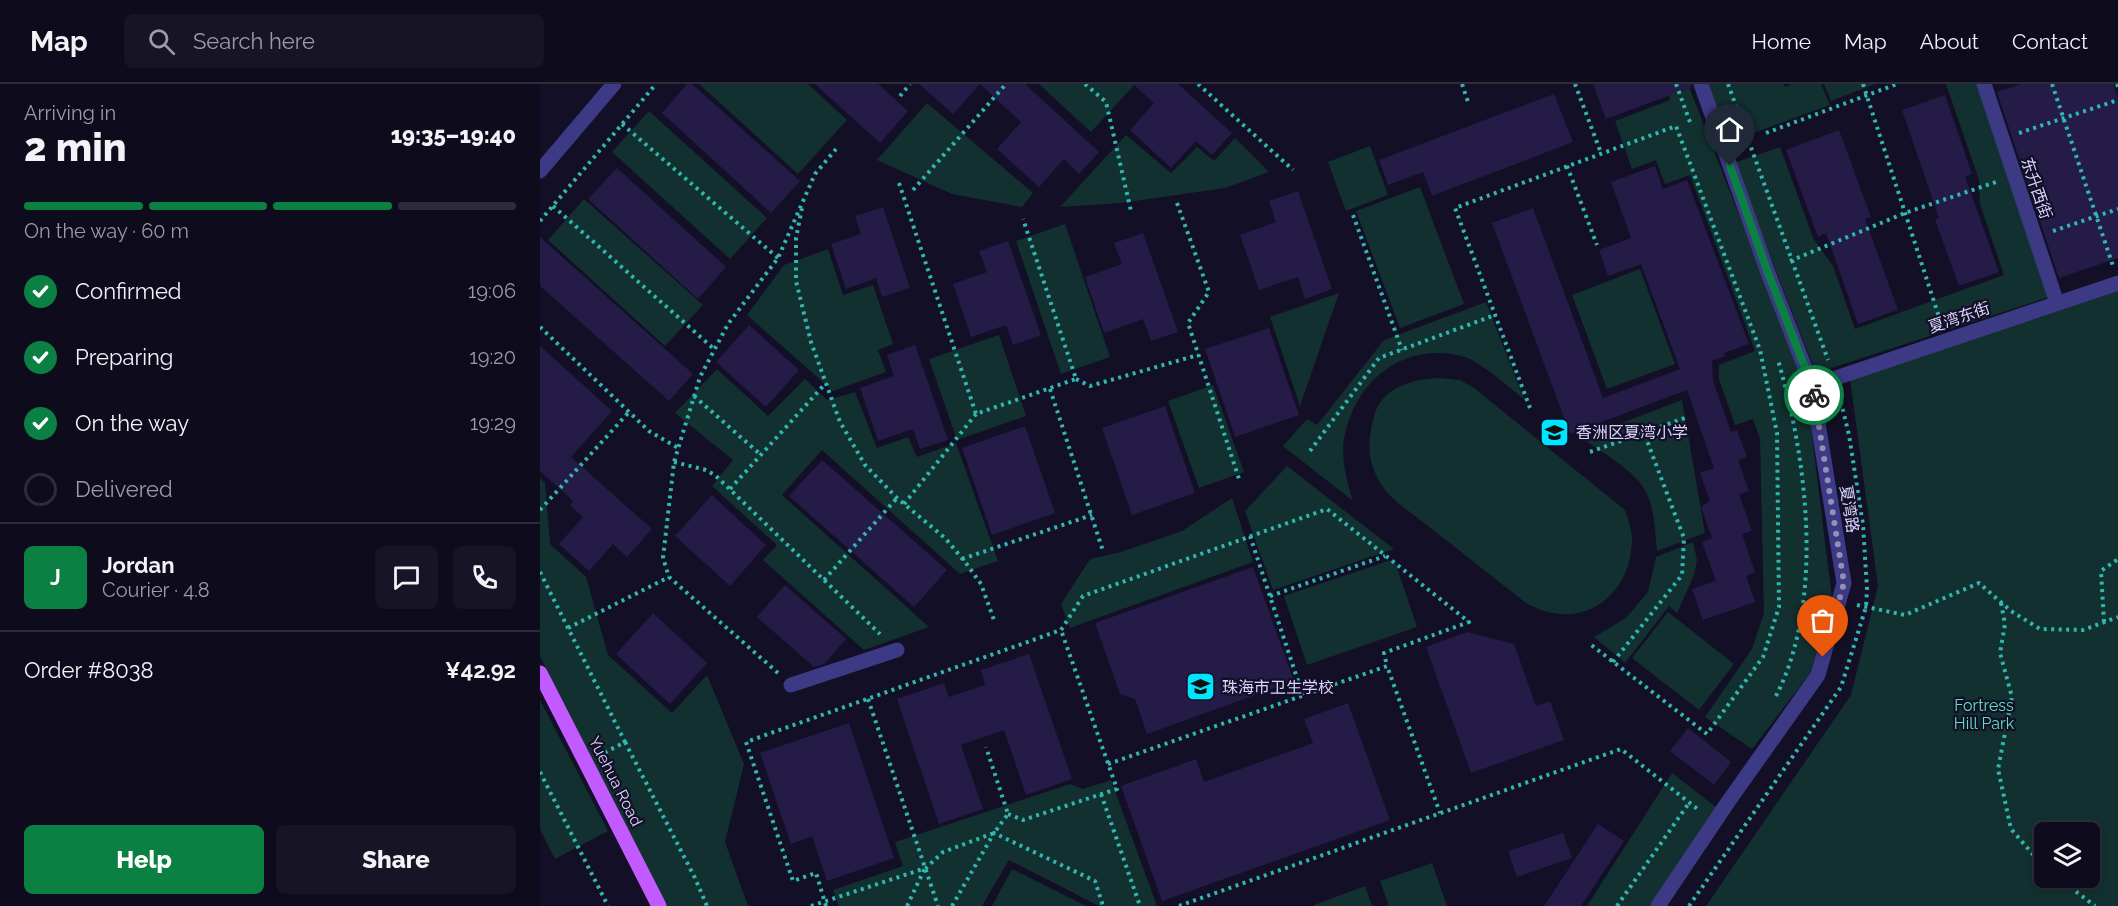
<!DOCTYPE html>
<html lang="en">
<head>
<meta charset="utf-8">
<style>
  :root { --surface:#0e0b1c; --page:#171425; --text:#f1f3f6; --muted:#9b9ba3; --line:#2e2b3b; --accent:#0b8043 }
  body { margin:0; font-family:Raleway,"Noto Sans SC",sans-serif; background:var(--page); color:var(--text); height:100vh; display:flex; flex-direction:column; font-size:22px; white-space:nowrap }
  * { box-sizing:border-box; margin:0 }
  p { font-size:20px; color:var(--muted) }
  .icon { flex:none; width:33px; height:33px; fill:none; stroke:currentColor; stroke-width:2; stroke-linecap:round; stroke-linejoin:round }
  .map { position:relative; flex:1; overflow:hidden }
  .sheet { display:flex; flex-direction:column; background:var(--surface); width:540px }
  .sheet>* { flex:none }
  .tools { position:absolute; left:1494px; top:738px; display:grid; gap:12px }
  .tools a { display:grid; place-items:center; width:66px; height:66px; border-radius:9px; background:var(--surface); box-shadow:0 3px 9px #0003,0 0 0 2px var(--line); font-size:30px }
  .pin { position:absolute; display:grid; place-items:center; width:51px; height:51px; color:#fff; margin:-62px -26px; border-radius:50% 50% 50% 0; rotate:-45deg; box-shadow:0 0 6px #0007 }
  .pin .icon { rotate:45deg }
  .courier { position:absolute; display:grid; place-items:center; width:60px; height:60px; margin:-30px; border:4px solid #0b8043; border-radius:50%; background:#fff; color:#222; box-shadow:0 2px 8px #0007 }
  .overview em { font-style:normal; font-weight:800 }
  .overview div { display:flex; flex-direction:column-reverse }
  .overview { display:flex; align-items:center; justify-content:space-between; height:102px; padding:0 24px }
  h1 { font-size:39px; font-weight:800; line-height:45px }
  .bar { display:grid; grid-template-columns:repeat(4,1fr); gap:9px 6px; align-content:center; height:72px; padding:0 24px }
  .bar i { height:8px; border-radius:4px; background:var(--line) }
  .bar .on { background:var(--accent) }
  .bar p { grid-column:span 4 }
  .line { display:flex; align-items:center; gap:15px; padding:0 24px; border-top:2px solid var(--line) }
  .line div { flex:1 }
  .round { display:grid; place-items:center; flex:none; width:63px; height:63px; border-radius:9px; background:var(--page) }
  ol { padding:0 24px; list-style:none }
  li { display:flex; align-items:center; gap:18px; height:66px }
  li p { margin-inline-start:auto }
  li .icon { padding:6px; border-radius:50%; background:var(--accent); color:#fff; stroke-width:4 }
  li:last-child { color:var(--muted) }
  li i { width:33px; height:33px; border:3px solid var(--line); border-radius:50% }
  .cta { display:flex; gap:12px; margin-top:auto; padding:12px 24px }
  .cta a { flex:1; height:69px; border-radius:9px; background:var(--accent); color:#fff; font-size:24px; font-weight:800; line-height:69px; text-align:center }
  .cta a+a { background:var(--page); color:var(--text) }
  header { display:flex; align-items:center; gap:36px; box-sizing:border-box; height:84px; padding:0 30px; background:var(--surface); border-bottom:2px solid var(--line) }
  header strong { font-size:28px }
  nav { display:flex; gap:33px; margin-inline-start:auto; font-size:21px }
  .search { width:420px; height:54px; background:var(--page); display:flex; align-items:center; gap:15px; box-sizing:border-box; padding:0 21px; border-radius:9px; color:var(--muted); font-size:22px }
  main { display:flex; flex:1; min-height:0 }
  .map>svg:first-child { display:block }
  .green { fill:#12302f; fill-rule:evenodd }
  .building { fill:#241b47 }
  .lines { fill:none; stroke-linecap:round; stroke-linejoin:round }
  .path { stroke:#2fb8b0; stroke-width:4; stroke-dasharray:3 4.5; stroke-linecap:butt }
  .minor { stroke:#3d3a85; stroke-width:15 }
  .major { stroke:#c25bff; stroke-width:15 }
  .done { stroke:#948fb3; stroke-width:6; stroke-dasharray:0 10.8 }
  .route { stroke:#0b8043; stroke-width:8 }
  .labels { text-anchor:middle; stroke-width:4.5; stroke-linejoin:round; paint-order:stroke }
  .street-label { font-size:16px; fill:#d9d4ff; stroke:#130f26 }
  .poi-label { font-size:16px; fill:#d9d4ff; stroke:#130f26; text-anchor:start }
  .park-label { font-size:16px; fill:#5fe0c0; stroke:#130f26 }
</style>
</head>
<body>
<header>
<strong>Map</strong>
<div class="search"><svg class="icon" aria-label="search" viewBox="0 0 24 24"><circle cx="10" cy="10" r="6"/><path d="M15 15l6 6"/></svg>Search here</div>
<nav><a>Home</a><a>Map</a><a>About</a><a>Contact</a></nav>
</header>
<main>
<section class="sheet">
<div class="overview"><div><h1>2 min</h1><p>Arriving in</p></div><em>19:35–19:40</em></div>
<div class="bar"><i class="on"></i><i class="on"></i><i class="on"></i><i></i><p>On the way · 60 m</p></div>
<ol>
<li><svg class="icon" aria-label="check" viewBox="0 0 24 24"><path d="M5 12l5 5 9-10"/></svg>Confirmed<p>19:06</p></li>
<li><svg class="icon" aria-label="check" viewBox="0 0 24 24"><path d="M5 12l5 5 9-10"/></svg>Preparing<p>19:20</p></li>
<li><svg class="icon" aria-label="check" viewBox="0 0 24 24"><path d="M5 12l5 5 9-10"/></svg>On the way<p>19:29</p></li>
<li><i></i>Delivered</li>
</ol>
<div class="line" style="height:108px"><b class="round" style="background:var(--accent);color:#fff">J</b><div><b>Jordan</b><p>Courier · 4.8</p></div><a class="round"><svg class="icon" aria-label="chat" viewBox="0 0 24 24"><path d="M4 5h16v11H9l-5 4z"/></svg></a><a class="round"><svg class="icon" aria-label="phone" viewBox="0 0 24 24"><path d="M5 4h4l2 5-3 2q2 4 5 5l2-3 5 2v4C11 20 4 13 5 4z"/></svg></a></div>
<div class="line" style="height:78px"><div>Order #8038</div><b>¥42.92</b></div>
<div class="cta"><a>Help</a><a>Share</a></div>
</section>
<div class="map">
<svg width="1578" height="822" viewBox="0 0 1578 822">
  <rect width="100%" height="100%" fill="#130f26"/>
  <path class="green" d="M159,0H268L307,36L258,90Z
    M499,0H595L551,48Z
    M1125,0H1148L1266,303L1292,515L1271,588L1212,665L1165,633L1212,565L1224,529L1220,355L1213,335L1195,341L1179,295V281L1215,267L1150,91L1125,100L1116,76L1092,85L1075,37L1130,16Z
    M1169,0H1244L1245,3L1252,0H1281L1290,21L1189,58Z
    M1284,0H1335L1291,17Z
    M1406,0H1438L1509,213L1276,289L1194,79L1240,63L1273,154L1293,182L1315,245L1464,191L1440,120L1439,96Z
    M387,19L493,109L482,123L412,110L337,76Z
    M109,27L227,134L190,175L72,68Z
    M586,51L631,89L657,63L674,77L695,54L729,88L685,104L581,119L520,123Z
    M830,62L848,111L806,127L788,78Z
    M880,103L924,220L860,244L816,127Z
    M44,115L163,221L125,262L8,156Z
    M525,140L570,273L521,290L476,157Z
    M288,165L303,211L333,201L353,260L338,266L346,288L293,307L207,231L244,181Z
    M1100,185L1135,280L1067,305L1032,211Z
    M1578,202V822H1166L1311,611L1338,502L1310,295ZM1504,748H1550V794H1504Z
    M799,209L760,322L730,233Z
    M946,218L984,315C968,303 944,280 925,273C867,256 817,294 805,350C800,372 806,395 813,417L743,362L767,335L777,341L844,256Z
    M459,251L486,332L417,356L389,275Z
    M177,285L228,332L265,295L287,316L315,308L337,364L368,353L377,373L416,359L458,477L420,490L282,366L242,411L389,543L324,566L223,476L237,461L172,402L193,376L135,329Z
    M900,294L920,296L934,304L1085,426C1088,434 1091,444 1092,453C1093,513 1040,550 986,519C953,493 921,468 888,442C871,428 848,415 838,395C826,372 828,353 835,329C844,302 875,295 900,294Z
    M673,301L704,388L659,404L628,317Z
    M1142,316L1165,449L1117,467C1115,448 1115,426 1106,408C1096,387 1061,368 1042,354Z
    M747,382L854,465L733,506L705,427Z
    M0,394L5,399L10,460L46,493L68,571L132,629L167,591L204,680L185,758L208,822H126L0,572Z
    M692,414L713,478L530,544L521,520L550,475L581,468L642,447Z
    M1153,458L1157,476L1154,491L1137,529L1129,522L1085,579L1054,553L1086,534L1108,508L1116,473Z
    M854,475L877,543L767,581L744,512Z
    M1128,528L1194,580L1159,626L1092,574Z
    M0,616L68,747L15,775L0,745Z
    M1132,689L1176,723L1117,822H1047Z
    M571,696L617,822H559L469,776L442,822H299L293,806L363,782L355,758L530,700L543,705Z
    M892,779L907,822H849L840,797Z
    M472,785L546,822H452Z
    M825,802L832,822H774V821Z"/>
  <path class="building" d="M147,0H152L260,97L231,129L122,29Z
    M275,0H338L368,27L340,59Z
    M379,0H440L413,30Z
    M440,0H485L559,68L539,90L524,75L499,103L457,65L481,38Z
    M593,0H638L692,49L672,71L656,57L631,84L590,46L614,19Z
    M1053,0H1151L1152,3L1066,35Z
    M1481,0H1573L1578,15V174L1519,194L1457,8Z
    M1014,10L1033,58L892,112L883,88L848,101L839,76Z
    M1405,11L1432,90L1425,93L1459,188L1419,202L1395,136L1399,134L1362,26Z
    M1299,46L1331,133L1325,135L1358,226L1318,240L1286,149L1278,153L1246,66Z
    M1115,82L1123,105L1147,96L1209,260L1184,269L1185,272L1172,277L1173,297L1191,348L1197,346L1207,373L1198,376L1209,407L1199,410L1212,447L1202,450L1215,488L1206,492L1215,518L1163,536L1152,505L1176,497L1162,458L1172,454L1161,423L1170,417L1160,389L1174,384L1147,306L1030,350L952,139L993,124L1063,314L1140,285L1101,180L1068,192L1059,166L1091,154L1071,98Z
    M77,84L186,183L158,215L48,115Z
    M758,107L792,205L765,215L758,193L719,206L700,151L736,138L729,117Z
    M343,123L370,204L342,213L336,194L306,205L291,160L321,150L315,132Z
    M603,149L638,248L611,257L603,235L564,249L545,193L582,180L574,159Z
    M0,153L153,290L129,317L0,202Z
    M468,157L501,251L473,261L466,241L431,253L413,200L447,188L439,167Z
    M209,241L259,286L226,323L176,278Z
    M729,244L759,331L695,353L665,265Z
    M375,261L408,356L380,365L373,345L338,357L320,304L354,292L347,271Z
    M0,262L72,327L31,373L112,445L87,473L73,460L49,487L19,460L43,433L30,421L33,417L0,387Z
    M625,322L655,409L592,431L562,344Z
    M485,342L515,429L452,451L422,364Z
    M282,376L407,486L374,523L249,412Z
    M172,411L226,461L190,502L135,452Z
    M713,483L754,597L607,650L595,615L580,610L555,539Z
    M245,501L306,555L284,580L274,583L217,533Z
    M113,529L167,579L130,620L76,570Z
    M927,548L974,560L996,622L1010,617L1024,656L931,689L886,563Z
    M489,570L532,695L486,711L464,646L421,661L443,725L399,740L357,615L404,599L409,613L445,601L441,586Z
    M808,619L850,736L622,817L581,702L656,675L664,698L773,659L764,635Z
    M309,639L354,774L287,797L272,752L251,760L220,669Z
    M1148,644L1191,678L1174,701L1130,667Z
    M1058,740L1084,757L1041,822H1004Z
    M1023,749L1032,774L977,793L968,767Z"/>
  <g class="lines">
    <path class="path" d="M545,0L566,18L591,127
      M658,0L753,86
      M922,0L929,21
      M1035,0L1061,69
      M1136,0L1150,38
      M1188,0L1288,276
      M1323,0L1401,239
      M1512,0L1573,182
      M1577,0L1578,3
      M360,12L370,0
      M82,40L238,174
      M1226,49L1357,0
      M1479,49L1578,16
      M1027,82L1057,161
      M359,99L436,330L536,295L483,135
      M373,106L466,0
      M637,119L669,208L648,239L700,398
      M13,122L174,265
      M262,124L256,154V197L271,258L300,338L325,381L357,414L405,454L426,479L441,500L454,536
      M813,131L862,266
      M0,137L116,0
      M1513,147L1578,125
      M1250,177L1365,129L1456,98
      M0,243L109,347L138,364
      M536,295L550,302L658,271
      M510,305L563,467
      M154,312L221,371
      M990,324L915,124L1136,42L1220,266L1237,349L1239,523L1223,573L1167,650L1050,560
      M770,367L839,274L955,231
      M1050,368L1145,334
      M134,378L166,386L175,391L340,550
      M190,405L285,300
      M364,420L436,330
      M0,426L89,328
      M710,452L763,612
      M422,475L552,431
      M0,488L85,658L62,670
      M284,496L357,414
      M730,512L845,472
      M1461,519L1465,540L1460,569L1472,613L1458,685L1471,745L1504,783
      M1317,521L1365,531L1439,499L1471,527L1500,545L1543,546L1578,533
      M1564,538L1561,487L1578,475
      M28,544L129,493
      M1073,578L1142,491L1144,454L1104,349
      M238,589L129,493L123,474L134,378L160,293L188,240L238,174L275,90L296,65
      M1236,612C1285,517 1267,375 1238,276
      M328,615L398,822
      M85,658L155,794L167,822
      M568,680L847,582L900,729
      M0,688L68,822
      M561,710L600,822
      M468,730L483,736L577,705L521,546
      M1518,794L1555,822
      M271,822L386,784L403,768L454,749L468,730L446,663
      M286,822L276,789L253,797L206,658L521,546L543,512L787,425L929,538L844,569L847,582
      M367,822L385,784
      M412,822L454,749L555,797L563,822
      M639,822L1081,665L1160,727
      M1077,822L1149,719
      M1149,822L1301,603L1326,523L1327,505L1323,441L1309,351L1300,314"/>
    <path class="minor" d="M1444,0L1517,219
      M0,87L74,0
      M1272,302L1578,199
      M251,601L357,566
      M1118,822L1188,718L1278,591L1304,499L1272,302L1227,186L1161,0"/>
    <path class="major" d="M0,589L119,822"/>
  </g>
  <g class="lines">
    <path class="done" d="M1274,311L1304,499L1283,573"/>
    <path class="route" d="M1190,82L1227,186L1272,302L1274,311"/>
  </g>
  <defs>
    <symbol id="school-square" viewBox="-11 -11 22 22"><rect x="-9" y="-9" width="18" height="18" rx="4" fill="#00e5ff" stroke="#130f26"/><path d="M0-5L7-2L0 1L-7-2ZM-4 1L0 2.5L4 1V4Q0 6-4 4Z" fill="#111"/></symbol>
  </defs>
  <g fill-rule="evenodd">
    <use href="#school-square" x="998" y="332" width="33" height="33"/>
    <use href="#school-square" x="644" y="586" width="33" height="33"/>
  </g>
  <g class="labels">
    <g class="street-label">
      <text transform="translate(1497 104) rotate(71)" y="6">东升西街</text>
      <text transform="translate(1419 233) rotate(-19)" y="6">夏湾东街</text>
      <text transform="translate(1310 425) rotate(81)" y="6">夏湾路</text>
      <text transform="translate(76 697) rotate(63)" y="6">Yuehua Road</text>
    </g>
    <g class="poi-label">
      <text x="1036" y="354">香洲区夏湾小学</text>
      <text x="682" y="609">珠海市卫生学校</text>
    </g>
    <g class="park-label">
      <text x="1444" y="627">Fortress<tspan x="1444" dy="18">Hill Park</tspan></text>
    </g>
  </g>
</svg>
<div class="tools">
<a><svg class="icon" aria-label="layers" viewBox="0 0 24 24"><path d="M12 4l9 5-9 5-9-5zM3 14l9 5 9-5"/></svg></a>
</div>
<div class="pin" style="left:1283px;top:573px;background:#ea580c"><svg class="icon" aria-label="bag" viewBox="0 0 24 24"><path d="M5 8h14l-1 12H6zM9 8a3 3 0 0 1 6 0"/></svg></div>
<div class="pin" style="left:1190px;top:82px;background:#1f2937"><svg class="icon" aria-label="home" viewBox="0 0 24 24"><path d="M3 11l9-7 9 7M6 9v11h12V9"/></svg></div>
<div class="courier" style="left:1274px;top:311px"><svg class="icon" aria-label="bike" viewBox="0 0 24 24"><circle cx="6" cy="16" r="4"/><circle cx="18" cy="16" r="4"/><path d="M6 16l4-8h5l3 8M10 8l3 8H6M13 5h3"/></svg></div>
</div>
</main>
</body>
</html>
